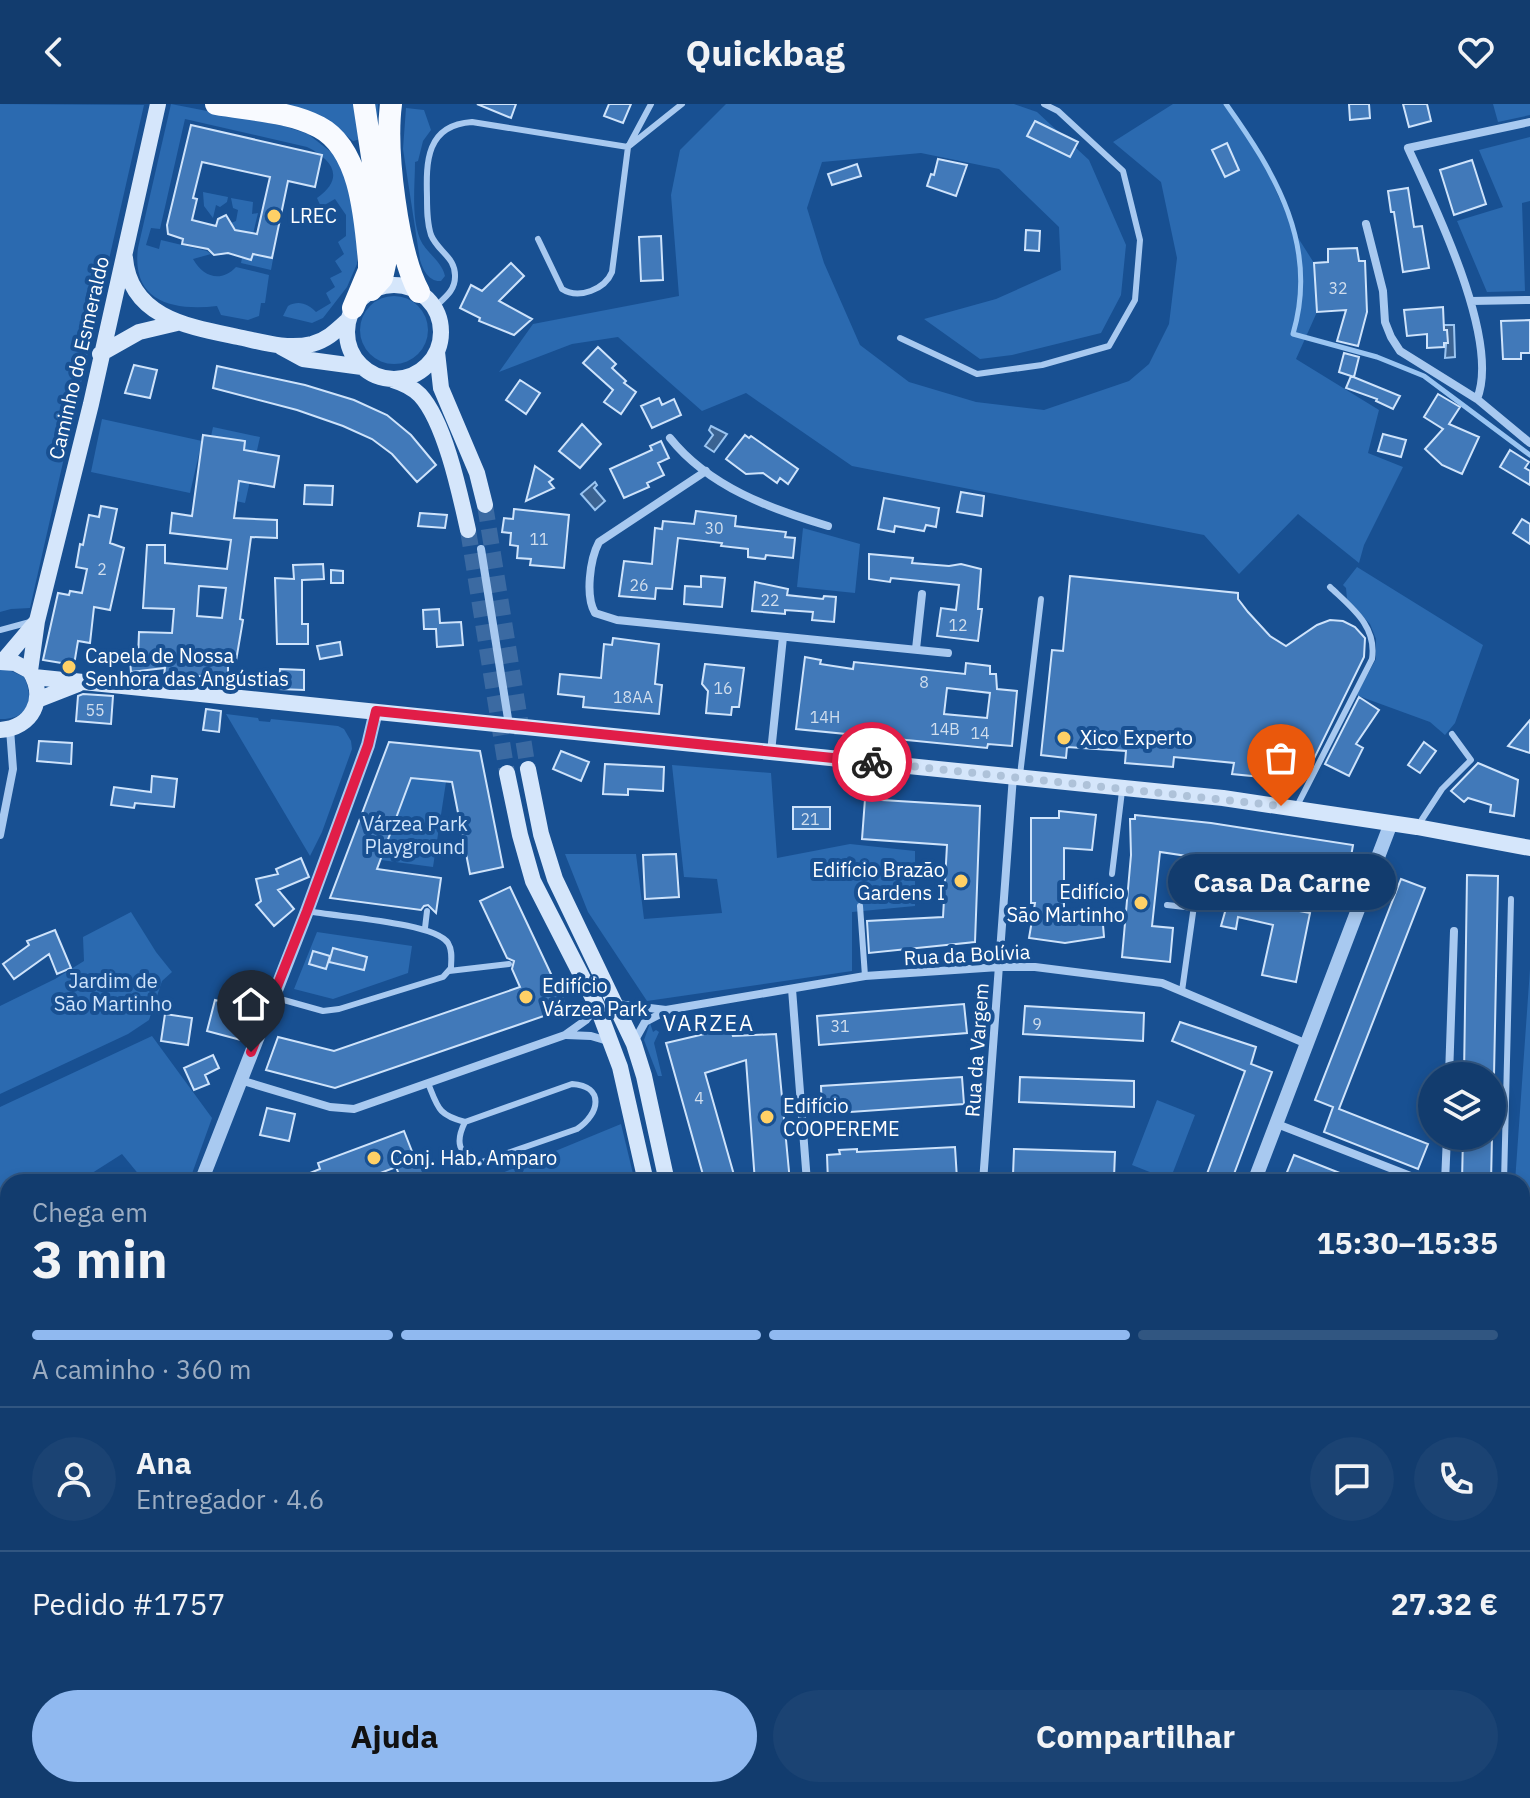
<!DOCTYPE html>
<html lang="pt">
<head>
<meta charset="utf-8">
<style>
  :root { --surface:#123c6e; --page:#1b4373; --text:#f1f3f6; --muted:#9cadc2; --line:#315681; --accent:#90b9f0 }
  body { margin:0; font-family:"IBM Plex Sans",sans-serif; background:var(--page); color:var(--text); height:100vh; display:flex; flex-direction:column; font-size:30px; white-space:nowrap }
  * { box-sizing:border-box; margin:0 }
  p { font-size:26px; color:var(--muted) }
  .icon { flex:none; width:44px; height:44px; fill:none; stroke:currentColor; stroke-width:2; stroke-linecap:round; stroke-linejoin:round }
  .map { position:relative; flex:1; overflow:hidden }
  .side { position:absolute; left:0px; top:1070px; width:1530px; height:624px; display:flex; flex-direction:column; background:var(--surface); border-radius:24px 24px 0 0; box-shadow:0 4px 12px #0003,0 0 0 2px var(--line) }
  .side>* { flex:none }
  .fabs { position:absolute; left:1418px; top:958px; display:grid; gap:16px }
  .fabs a { display:grid; place-items:center; width:88px; height:88px; border-radius:50%; background:var(--surface); box-shadow:0 4px 12px #0003,0 0 0 2px var(--line); font-size:40px }
  .pin { position:absolute; display:grid; place-items:center; width:68px; height:68px; color:#fff; margin:-82px -34px; border-radius:50% 50% 50% 0; rotate:-45deg; box-shadow:0 0 8px #0007 }
  .pin .icon { rotate:45deg }
  .courier { position:absolute; display:grid; place-items:center; width:80px; height:80px; margin:-40px; border:6px solid #e11d48; border-radius:50%; background:#fff; color:#222; box-shadow:0 2px 10px #0007 }
  .bubble { position:absolute; height:56px; border-radius:28px; background:var(--surface); box-shadow:0 4px 12px #0003,0 0 0 2px var(--line); font-size:26px; font-weight:700; line-height:56px; text-align:center }
  .head em { font-style:normal; font-weight:700 }
  .head div { display:flex; flex-direction:column-reverse }
  .head { display:flex; align-items:center; justify-content:space-between; height:136px; padding:0 32px }
  h1 { font-size:52px; font-weight:700; line-height:60px }
  .bar { display:grid; grid-template-columns:repeat(4,1fr); gap:12px 8px; align-content:center; height:96px; padding:0 32px }
  .bar i { height:10px; border-radius:6px; background:var(--line) }
  .bar .active { background:var(--accent) }
  .bar p { grid-column:span 4 }
  .line { display:flex; align-items:center; gap:20px; padding:0 32px; border-top:2px solid var(--line) }
  .line div { flex:1 }
  .round { display:grid; place-items:center; flex:none; width:84px; height:84px; border-radius:42px; background:var(--page) }
  .cta { display:flex; gap:16px; margin-top:auto; padding:16px 32px }
  .cta a { flex:1; height:92px; border-radius:48px; background:var(--accent); color:#111; font-size:32px; font-weight:700; line-height:92px; text-align:center }
  .cta a+a { background:var(--page); color:var(--text) }
  header { display:flex; justify-content:space-between; align-items:center; height:104px; padding:0 32px; background:var(--surface); font-size:36px; font-weight:700 }
  .map>svg:first-child { display:block }
  .green { fill:#2b6ab0 }
  .water { fill:#3b6392; stroke:#9ac5f2; stroke-width:2 }
  .lines { fill:none; stroke-linecap:round; stroke-linejoin:round }
  .stream { stroke:#9ac5f2; stroke-width:5 }
  .building { fill:#4179b9; stroke:#cee3fb; stroke-width:2; fill-rule:evenodd }
  .secondary-tunnel { stroke:#3b6aa2; stroke-width:16; stroke-dasharray:16 8; stroke-linecap:butt }
  .service { stroke:#a8c9f0; stroke-width:6 }
  .minor { stroke:#a8c9f0; stroke-width:8 }
  .tertiary { stroke:#a8c9f0; stroke-width:14 }
  .secondary { stroke:#d5e6fb; stroke-width:16 }
  .trunk { stroke:#f8faff; stroke-width:22 }
  .done { stroke:#aec2d9; stroke-width:8; stroke-dasharray:0 14.4 }
  .route { stroke:#e11d48; stroke-width:10 }
  .poi-dot { fill:#ffd066; stroke:#185092; stroke-width:3 }
  .labels { text-anchor:middle; stroke-width:8; stroke-linejoin:round; paint-order:stroke }
  .number-label { font-size:16px; fill:#d0deee }
  .poi-label { font-size:20px; fill:#fff; stroke:#185092; text-anchor:start }
  .street-label { font-size:20px; fill:#fff; stroke:#185092 }
  .park-label { font-size:20px; fill:#cee3fb; stroke:#185092 }
  .neighbourhood-label { font-size:22px; letter-spacing:2px; fill:#fff; stroke:#185092 }
</style>
</head>
<body>
<header><svg class="icon" aria-label="back" viewBox="0 0 24 24"><path d="M15 5l-7 7 7 7"/></svg>Quickbag<svg class="icon" aria-label="heart" viewBox="0 0 24 24"><path d="M12 20l-8-8c-3-5 5-10 8-4 3-6 11-1 8 4z"/></svg></header>
<div class="map">
<svg width="1530" height="1694" viewBox="0 0 1530 1694">
  <rect width="100%" height="100%" fill="#185092"/>
  <path class="green" d="M0,0L144,1L30,504L11,505L0,508Z
    M171,0L284,22L308,30L336,52L348,75L357,137V160L347,183L323,214L312,219L283,212L288,202C299,196 308,200 316,208L331,199L326,189L335,183L330,174L342,168L335,157L344,150L338,138L346,132V111L335,95L321,103L317,94C346,74 332,55 307,43L185,15L160,125L151,124L146,141L159,145L161,136L207,147L211,150L193,155C203,173 221,179 236,163L269,171L265,199H261L259,212L248,216L221,211L217,202C173,207 131,198 138,144Z
    M265,0H378L377,31L353,37L330,19Z
    M726,0H1014L1037,8L1089,56L1126,141L1121,191L1101,229L1012,251L980,255L924,215L996,195L1061,166L1059,123L999,65L921,49L822,58L807,104L824,159L860,241L909,278L976,298L1044,306L1129,277L1149,260L1169,220L1177,154L1161,78L1113,38L1173,0H1223L1258,47L1295,129L1314,159L1317,208L1296,255L1379,306L1368,349L1403,363L1364,441L1359,459L1298,410L1239,470L1204,431L852,362L746,289L702,307L618,233L572,240L499,268L533,220L679,192L671,91L680,46Z
    M1493,0H1530V11L1498,18Z
    M406,4L424,6L431,26L423,37L418,57L415,58C415,82 411,112 420,135C426,149 442,157 445,172L441,177C429,178 423,166 420,156L403,45Z
    M1530,33V97L1522,99L1525,187L1487,188L1457,117L1503,103L1479,46Z
    M203,88L228,93L227,98L220,103L216,101L213,114L204,102Z
    M231,94L253,98L252,110L258,109L253,130L230,125L231,119L236,117L238,106L233,104Z
    M253,150L273,155L271,166L241,159L242,154L251,156Z
    M360 226a34 34 0 1 1 68 0a34 34 0 1 1-68 0Z
    M102,315L202,337L190,389L91,368Z
    M213,323L260,333L245,399L199,389Z
    M803,424L860,440L855,489L797,483Z
    M1357,463L1483,541L1455,619L1445,631L1430,618L1356,591L1376,555V535L1370,520L1347,495L1346,484L1343,481Z
    M5,564L24,573C35,596 28,616 0,615V565Z
    M226,610L258,614L259,617L270,618L271,615L338,622L344,625L351,637L352,645L322,728L310,752Z
    M672,661L771,669L777,754L850,740L915,747V802L852,808V867L647,897L588,808L565,750H636L644,815L722,809L717,775L684,773Z
    M411,674L446,678L433,763L381,756Z
    M131,808L156,848L172,868L162,877L149,916L128,930L0,990V902L55,875L84,857L83,833Z
    M317,828L412,842L408,869L333,895L294,885Z
    M1530,865V1332L1522,1326V1078H1515Z
    M650,919L653,928L656,926L659,928L654,939L662,972H658L644,936Z
    M152,932L212,1014L189,1078H145L122,1050L78,1078H8V1122L0,1127V1003Z
    M1157,996L1195,1011L1170,1076L1132,1061Z
    M621,1020L635,1078H480Z
    M0,1218L8,1240V1294L0,1296Z
    M1522,1396L1530,1401V1577L1522,1571Z
    M26,1686H104V1694H16Z
    M196,1686H268L248,1694H197Z"/>
  <path class="water" d="M1444,221H1454L1455,253L1445,254L1447,226H1444Z
    M711,322L727,330L714,348L705,342L713,331L709,326Z
    M595,378L597,381L594,384L605,397L595,406L581,390Z
    M977,1686H1050L1049,1694H976Z"/>
  <g class="lines">
    <path class="stream" d="M1226,0C1276,70 1319,142 1293,230L1377,253L1424,272L1530,351"/>
  </g>
  <path class="building" d="M477,0H516L511,14Z
    M609,0H631L623,19L604,12Z
    M1349,0H1369L1370,14L1350,16Z
    M1403,0H1427L1431,17L1409,23Z
    M1035,17L1078,38L1070,53L1027,32Z
    M191,21L322,51L315,83L288,77L272,154L253,150L251,156L228,149L214,151L208,145L182,140L183,135L168,130L167,121ZM202,58L270,73L257,130L235,126L226,111L218,115L216,122L192,116L197,95L193,94Z
    M1227,39L1239,66L1225,73L1212,46Z
    M938,55L967,61L956,92L927,82L931,70L934,71Z
    M1472,56L1486,100L1454,111L1440,66Z
    M857,60L861,72L832,81L828,70Z
    M1408,84L1414,123L1422,122L1429,164L1403,168L1394,108H1391L1388,87Z
    M1026,126L1040,127L1039,147L1025,146Z
    M661,132L663,176L641,177L639,133Z
    M1357,144L1359,157H1365L1367,208L1358,242L1337,237L1346,206L1317,208L1314,159L1328,158V145Z
    M511,159L524,172L499,197L532,215L514,231L479,217L480,214L460,204L471,181L482,187Z
    M1443,203L1444,226H1447L1448,239H1444V243L1427,244V230L1407,232L1404,206Z
    M1530,216V249H1521V255H1503L1501,217Z
    M598,243L616,260L612,264L626,277L624,279L636,288L621,310L604,298L613,286L583,259Z
    M1344,249L1359,253L1354,273L1339,268Z
    M134,261L157,266L150,294L125,289Z
    M217,262L305,281L354,296L387,311L411,331L436,361L417,378L392,350L372,335L343,322L297,306L213,284Z
    M1351,272L1400,292L1393,305L1376,297L1377,295L1346,284Z
    M520,276L540,289L526,310L506,296Z
    M1438,290L1460,303L1449,320L1479,333L1462,370L1442,361L1425,345L1443,325L1424,313Z
    M659,294L662,301L674,295L681,311L652,324L641,302Z
    M582,320L601,340L580,364L559,347Z
    M1383,330L1406,336L1401,353L1378,347Z
    M203,331L245,337L244,346L279,352L274,383L239,377L234,414L277,416V434L251,433L240,515L243,516L236,557L228,556V573L164,571L165,564L131,568L130,556L138,555L139,528L172,529L174,505L143,504L147,441H165V459L227,465L231,436L170,429L172,409L192,412ZM199,482L226,484L222,514L197,512Z
    M745,331L749,334L751,332L798,365L788,380L780,374L777,379L763,369L746,370L726,355Z
    M661,337L669,354L658,359L664,371L647,379L649,383L624,394L610,365L652,346L650,342Z
    M1510,346L1529,358L1525,364L1530,367V381L1500,363Z
    M535,362L553,375L549,378L554,384L526,397Z
    M305,381L333,382L332,401L304,400Z
    M961,388L984,392L982,412L957,408Z
    M884,394L939,404L936,423L926,421L924,427L895,422L894,428L878,425Z
    M101,402L117,405L110,439L124,444L110,506L94,503L90,539L78,537L74,561L43,556L58,489L69,491L70,487L82,489L87,465L76,463L80,440L83,441L89,411L99,413Z
    M514,405L569,411L564,464L530,461L531,455L517,454L518,442L510,441L511,429L502,428L504,414L513,415Z
    M696,407L736,412L735,422L786,428L785,433L795,434L793,454L766,451L765,455L748,453V445L721,442L722,439L678,434L672,485L656,484L655,495L619,492L624,457L652,460L655,424L662,425L663,417L694,420Z
    M420,409L447,411L445,424L418,422Z
    M1522,415L1530,420V440L1513,429Z
    M869,450L913,454L912,459L949,462L961,460L981,465L978,505H982L978,537L937,532L941,504L956,506L959,481L891,474L890,478L869,475Z
    M323,460L324,475L302,476V520H308V540H277L275,474L294,475L293,461Z
    M331,466L343,467V479H331Z
    M701,472L725,474L722,503L684,500L685,482L701,483Z
    M1070,472L1238,489V495L1248,508L1270,532L1286,542L1317,521L1330,516L1343,517L1355,523L1365,534L1364,553L1303,677L1232,670L1234,659L1174,653L1173,663L1125,659L1126,647L1067,643L1066,654L1041,651L1052,546L1063,547Z
    M755,478L788,485L787,491L823,495L824,492L836,493L834,518L812,516L813,508L785,506V510L752,507Z
    M439,505L440,519L461,518L463,541L437,543L436,525H424L423,506Z
    M613,534L659,540L655,580L662,581L659,610L583,603L584,593L558,590L560,570L601,574L604,540L612,541Z
    M340,538L342,551L320,555L317,542Z
    M805,553L821,556L820,560L853,565L854,558L965,570L966,559L990,562V570H996L997,585L1017,587L1012,642L988,640L987,644L796,625ZM947,584L990,589L987,614L944,610Z
    M705,560L744,564L739,603H732L731,611L706,609L708,587L702,580Z
    M280,565L304,566V586L279,585Z
    M83,590L113,592L111,620L76,617L78,592Z
    M1359,593L1379,606L1356,640L1363,644L1349,672L1325,660Z
    M206,605L221,607L219,628L203,626Z
    M1530,616V649L1508,642Z
    M39,637L72,639L71,660L37,657Z
    M389,638L480,647L503,763L470,770L452,678L411,674L377,765L441,774L436,809L428,801L424,802L421,806L330,794Z
    M1424,638L1436,647L1420,669L1408,661Z
    M561,647L589,658L581,677L553,665Z
    M1478,659L1518,676L1514,712L1490,708L1491,701L1468,694L1464,698L1451,687Z
    M605,660L664,663L663,687L628,685V691L603,690Z
    M152,672L177,675L174,703L135,699L134,704L111,701L114,683L151,688Z
    M865,695L980,702L975,838L869,849L867,817L943,813L947,741L862,735Z
    M793,703H830V725H793Z
    M1059,707L1096,711L1092,746L1064,744V815L1102,809L1104,833L1065,839L1029,834L1035,799H1031V714H1059Z
    M1135,711L1211,719L1353,741L1347,776L1160,748L1152,822L1173,824L1170,858L1122,853L1131,751L1130,715H1135Z
    M676,750L679,793L645,795L643,751Z
    M301,754L309,773L278,786L294,805L274,822L256,801L261,797L256,775L278,770L276,765Z
    M1467,771L1498,772L1494,972H1464Z
    M1401,775L1425,784L1339,1005L1428,1040L1418,1065L1324,1028L1333,1003L1315,996Z
    M510,783L567,904L335,984L266,966L278,933L334,947L520,883L512,865L514,857L507,854L480,797Z
    M1229,794L1310,809L1296,878L1262,871L1273,821L1238,813L1236,825L1221,822Z
    M55,826L71,864L57,870L49,850L14,875L3,860L29,841L27,837Z
    M333,844L367,853L364,866L329,858Z
    M313,847L330,852L326,865L309,860Z
    M215,896L249,905L241,936L207,927Z
    M964,900L967,929L819,941L817,912Z
    M1025,902L1144,909L1143,937L1023,930Z
    M165,910L192,914L188,941L161,937Z
    M1180,918L1256,943L1251,960L1272,968L1231,1078H1204L1245,967L1172,937Z
    M730,924L733,932L776,930L790,1078H755L746,956L705,969L736,1078H705L666,939Z
    M213,951L219,964L205,971L209,980L194,986L184,964Z
    M962,973L964,1000L822,1010L821,982Z
    M1020,973L1134,977V1003L1019,998Z
    M267,1004L295,1010L289,1037L260,1031Z
    M404,1027L415,1055L422,1053L431,1078H402L396,1063L357,1078H288L320,1065L318,1059Z
    M1463,1032H1492L1491,1078H1462Z
    M955,1043L957,1075L828,1078L827,1051L840,1050L839,1046L857,1045V1048Z
    M1014,1045L1115,1048L1114,1074L1013,1071Z
    M1294,1051L1360,1077V1078H1283Z"/>
  <g class="lines">
    <path class="secondary-tunnel" d="M485,401L528,665
      M468,426L507,669"/>
    <path class="service" d="M538,135L562,185C579,196 605,185 612,168L628,43L682,0
      M435,203C444,194 455,187 455,173C456,153 438,148 431,131C427,119 427,106 427,93C426,58 426,21 472,18L628,43L651,0
      M900,234L977,270L1042,261L1109,242L1135,196L1140,136L1123,67L1058,7L1044,0
      M0,526L30,518
      M1020,671L1041,495
      M1296,704L1372,555C1377,522 1352,504 1330,483
      M1419,720L1442,685L1471,656L1452,630
      M1112,770L1122,687
      M1167,801L1194,804
      M860,802L865,872
      M425,824L427,807
      M449,867L509,860
      M1182,887L1199,766L1326,788
      M273,893L323,907L339,905L443,873L451,864C451,856 453,847 448,839C434,818 336,813 308,807
      M428,979C438,1004 438,1011 465,1018C455,1038 458,1050 479,1059L577,1025C600,1010 605,982 572,980L465,1018
      M1504,1078L1511,795
      M0,1599L8,1595
      M568,1686L572,1694
      M1216,1686L1228,1694
      M1061,1694L1063,1686"/>
    <path class="minor" d="M1366,120L1383,187L1385,218L1391,233L1400,247L1477,295L1530,339
      M1471,197L1530,196
      M1477,295C1501,236 1434,101 1408,44L1530,18
      M670,334C709,383 771,405 828,422
      M706,367L599,438C590,455 585,492 595,509L617,516L948,549
      M481,445L509,621
      M916,545L922,490
      M771,648L783,533
      M0,731L13,665L10,625
      M792,885L807,1078
      M617,900L666,906L865,872L999,863H1035L1162,879L1307,940
      M566,931L591,932L608,937
      M635,936L645,918L664,908
      M1449,972L1454,827
      M240,976L330,1003L354,1005L565,931L586,916L597,902
      M1277,1020L1426,1078
      M983,1078L1013,672
      M1445,1078L1447,1032
      M1522,1327L1530,1331
      M1522,1636L1530,1640"/>
    <path class="tertiary" d="M201,1078L307,807L368,641L376,607
      M1254,1078L1391,719
      M676,1686L678,1694
      M1361,1686L1369,1694
      M119,1694V1686"/>
    <path class="secondary" d="M125,154C130,214 190,223 238,233C262,238 287,246 312,240C327,236 336,227 348,216
      M347 228a47 47 0 1 1 94 0a47 47 0 1 1-94 0Z
      M281,243L303,255L362,263
      M437,248L441,284L477,369L485,401
      M100,250L139,228L177,219
      M393,276C403,279 412,283 420,291C445,318 460,390 468,426
      M3,557L37,517
      M0,558L15,559L30,567C47,595 32,624 0,626
      M30,567L37,517L91,300L158,0
      M34,573L1223,694L1417,723L1530,744
      M37,596L78,580
      M528,665L541,730L555,775L634,940L644,972L667,1078
      M507,669L520,731L533,777L597,902L620,963L646,1078
      M0,1537L8,1533
      M0,1561L8,1557"/>
    <path class="trunk" d="M216,0C249,6 289,7 319,23C361,45 365,115 369,158V166L353,204
      M364,0L387,151L382,174L371,186
      M391,0C385,46 397,147 419,188"/>
  </g>
  <g class="lines">
    <path class="done" d="M872,658L1281,702"/>
    <path class="route" d="M251,948L307,807L368,641L376,607L872,658"/>
  </g>
  <g class="poi-dot">
    <circle cx="274" cy="112" r="8"/>
    <circle cx="69" cy="563" r="8"/>
    <circle cx="1064" cy="634" r="8"/>
    <circle cx="961" cy="777" r="8"/>
    <circle cx="1141" cy="799" r="8"/>
    <circle cx="526" cy="893" r="8"/>
    <circle cx="767" cy="1013" r="8"/>
    <circle cx="374" cy="1054" r="8"/>
  </g>
  <g class="labels">
    <g class="number-label">
      <text x="1338" y="190">32</text>
      <text x="714" y="430">30</text>
      <text x="539" y="441">11</text>
      <text x="102" y="471">2</text>
      <text x="639" y="487">26</text>
      <text x="770" y="502">22</text>
      <text x="958" y="527">12</text>
      <text x="924" y="584">8</text>
      <text x="723" y="590">16</text>
      <text x="633" y="599">18AA</text>
      <text x="95" y="612">55</text>
      <text x="825" y="619">14H</text>
      <text x="945" y="631">14B</text>
      <text x="980" y="635">14</text>
      <text x="810" y="721">21</text>
      <text x="1037" y="926">9</text>
      <text x="840" y="928">31</text>
      <text x="699" y="1000">4</text>
    </g>
    <g class="poi-label">
      <text x="290" y="119">LREC</text>
      <text x="85" y="559">Capela de Nossa<tspan x="85" dy="23">Senhora das Angústias</tspan></text>
      <text x="1080" y="641">Xico Experto</text>
      <text x="945" y="773" text-anchor="end">Edifício Brazão<tspan x="945" dy="23">Gardens I</tspan></text>
      <text x="1125" y="795" text-anchor="end">Edifício<tspan x="1125" dy="23">São Martinho</tspan></text>
      <text x="542" y="889">Edifício<tspan x="542" dy="23">Várzea Park</tspan></text>
      <text x="783" y="1009">Edifício<tspan x="783" dy="23">COOPEREME</tspan></text>
      <text x="390" y="1061">Conj. Hab. Amparo</text>
    </g>
    <g class="street-label">
      <text transform="translate(79 254) rotate(-77)" y="7">Caminho do Esmeraldo</text>
      <text transform="translate(967 851) rotate(-3)" y="7">Rua da Bolívia</text>
      <text transform="translate(977 946) rotate(-86)" y="7">Rua da Vargem</text>
    </g>
    <g class="park-label">
      <text x="415" y="727">Várzea Park<tspan x="415" dy="23">Playground</tspan></text>
      <text x="113" y="884">Jardim de<tspan x="113" dy="23">São Martinho</tspan></text>
    </g>
    <g class="neighbourhood-label">
      <text x="709" y="927">VARZEA</text>
    </g>
  </g>
</svg>
<div class="fabs">
<a><svg class="icon" aria-label="layers" viewBox="0 0 24 24"><path d="M12 4l9 5-9 5-9-5zM3 14l9 5 9-5"/></svg></a>
</div>
<div class="pin" style="left:1281px;top:702px;background:#ea580c"><svg class="icon" aria-label="bag" viewBox="0 0 24 24"><path d="M5 8h14l-1 12H6zM9 8a3 3 0 0 1 6 0"/></svg></div>
<div class="pin" style="left:251px;top:948px;background:#1f2937"><svg class="icon" aria-label="home" viewBox="0 0 24 24"><path d="M3 11l9-7 9 7M6 9v11h12V9"/></svg></div>
<div class="courier" style="left:872px;top:658px"><svg class="icon" aria-label="bike" viewBox="0 0 24 24"><circle cx="6" cy="16" r="4"/><circle cx="18" cy="16" r="4"/><path d="M6 16l4-8h5l3 8M10 8l3 8H6M13 5h3"/></svg></div>
<div class="bubble" style="left:1168px;top:750px;width:228px">Casa Da Carne</div>
<section class="side">
<div class="head"><div><h1>3 min</h1><p>Chega em</p></div><em>15:30–15:35</em></div>
<div class="bar"><i class="active"></i><i class="active"></i><i class="active"></i><i></i><p>A caminho · 360 m</p></div>
<div class="line" style="height:144px"><a class="round"><svg class="icon" aria-label="person" viewBox="0 0 24 24"><circle cx="12" cy="8" r="4"/><path d="M4 21q1-7 8-7t8 7"/></svg></a><div><b>Ana</b><p>Entregador · 4.6</p></div><a class="round"><svg class="icon" aria-label="chat" viewBox="0 0 24 24"><path d="M4 5h16v11H9l-5 4z"/></svg></a><a class="round"><svg class="icon" aria-label="phone" viewBox="0 0 24 24"><path d="M5 4h4l2 5-3 2q2 4 5 5l2-3 5 2v4C11 20 4 13 5 4z"/></svg></a></div>
<div class="line" style="height:104px"><div>Pedido #1757</div><b>27.32 €</b></div>
<div class="cta"><a>Ajuda</a><a>Compartilhar</a></div>
</section>
</div>
</body>
</html>
